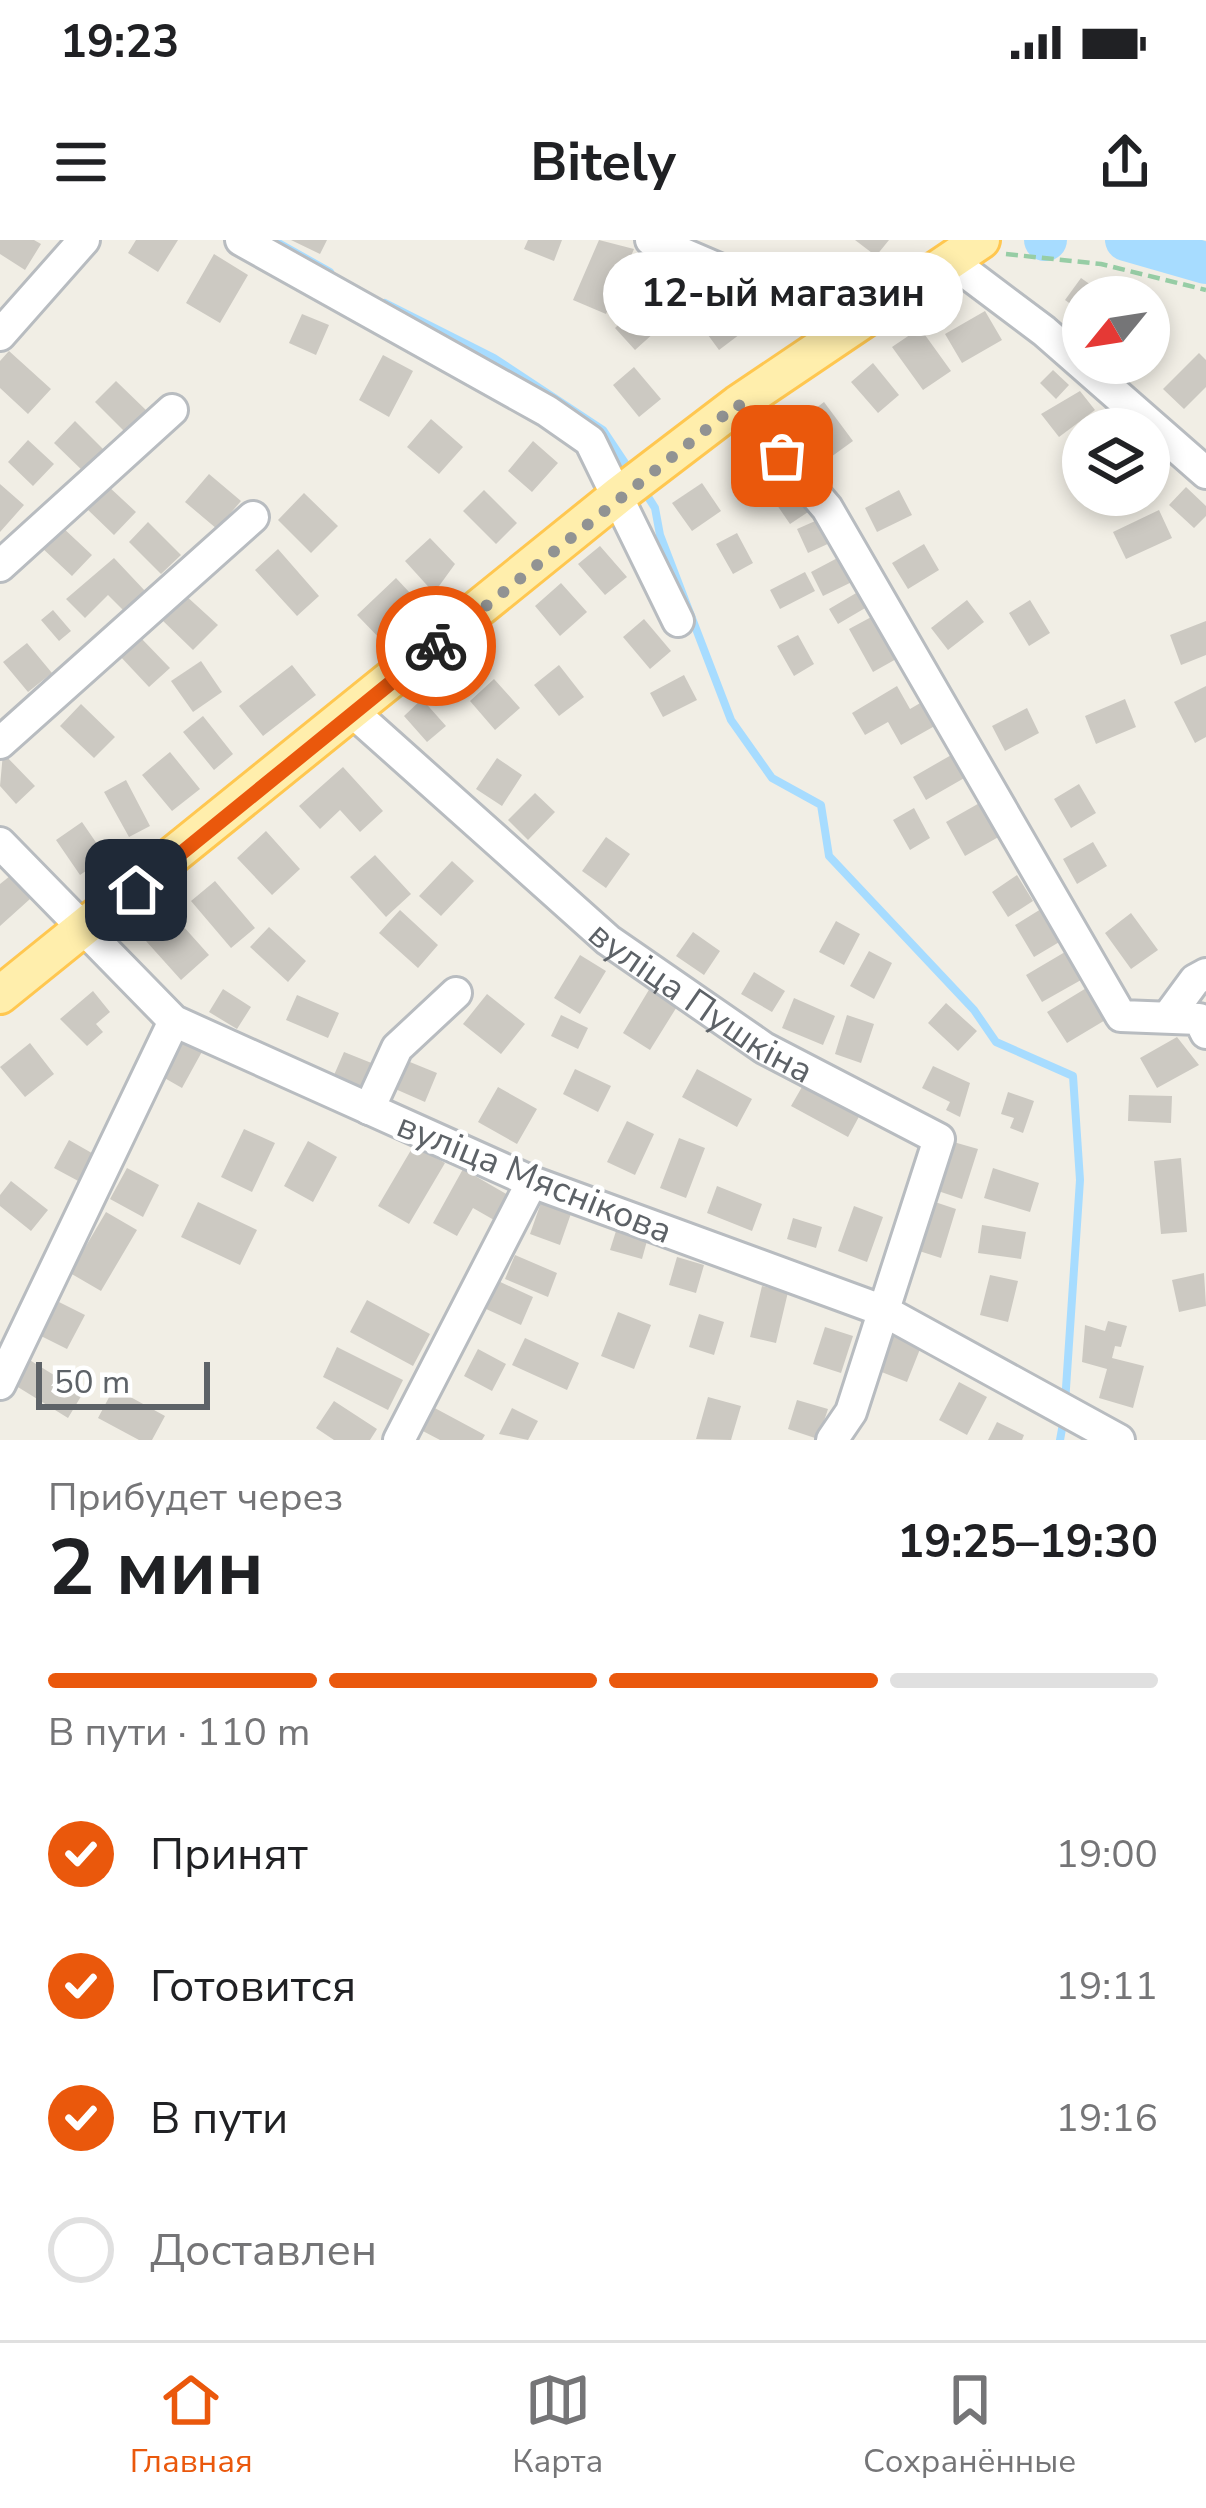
<!DOCTYPE html>
<html lang="ru">
<head>
<meta charset="utf-8">
<style>
  :root { --surface:#fff; --page:#f6f6f6; --text:#202124; --muted:#757577; --line:#e0e0e0; --accent:#ea580c }
  body { margin:0; font-family:"Nunito Sans",sans-serif; background:var(--page); color:var(--text); height:100vh; display:flex; flex-direction:column; font-size:45px; white-space:nowrap }
  * { box-sizing:border-box; margin:0 }
  p { font-size:39px; color:var(--muted) }
  .icon { flex:none; width:66px; height:66px; fill:none; stroke:currentColor; stroke-width:2; stroke-linecap:round; stroke-linejoin:round }
  .map { position:relative; height:1200px; overflow:hidden }
  .panel { display:flex; flex-direction:column; background:var(--surface); flex:1 }
  .panel>* { flex:none }
  .needle { width:78px; rotate:240deg }
  .tools { position:absolute; left:1062px; top:36px; display:grid; gap:24px }
  .tools a { display:grid; place-items:center; width:108px; height:108px; border-radius:50%; background:var(--surface); box-shadow:0 6px 18px #0003; font-size:60px }
  .scale { position:absolute; left:36px; bottom:30px; width:174px; box-sizing:border-box; padding-left:12px; border:6px solid #5d6267; border-top:0; font-size:33px; line-height:42px; white-space:nowrap; color:#5d6267; -webkit-text-stroke:9px #fff; paint-order:stroke }
  .pin { position:absolute; display:grid; place-items:center; width:102px; height:102px; color:#fff; margin:-51px; border-radius:24px; box-shadow:0 6px 18px #0006 }
  .courier { position:absolute; display:grid; place-items:center; width:120px; height:120px; margin:-60px; border:9px solid #ea580c; border-radius:50%; background:#fff; color:#222; box-shadow:0 3px 15px #0007 }
  .bubble { position:absolute; height:84px; border-radius:42px; background:var(--surface); box-shadow:0 6px 18px #0003; font-size:39px; font-weight:700; line-height:84px; text-align:center }
  .summary em { font-style:normal; font-weight:700 }
  .summary div { display:flex; flex-direction:column-reverse }
  .summary { display:flex; align-items:center; justify-content:space-between; height:204px; padding:0 48px }
  h1 { font-size:78px; font-weight:700; line-height:90px }
  .bar { display:grid; grid-template-columns:repeat(4,1fr); gap:18px 12px; align-content:center; height:144px; padding:0 48px }
  .bar i { height:15px; border-radius:9px; background:var(--line) }
  .bar .on { background:var(--accent) }
  .bar p { grid-column:span 4 }
  ol { padding:0 48px; list-style:none }
  li { display:flex; align-items:center; gap:36px; height:132px }
  li p { margin-inline-start:auto }
  li .icon { padding:12px; border-radius:50%; background:var(--accent); color:#fff; stroke-width:4 }
  li:last-child { color:var(--muted) }
  li i { width:66px; height:66px; border:6px solid var(--line); border-radius:50% }
  .status { display:flex; justify-content:space-between; align-items:center; height:84px; padding:0 60px; background:var(--surface); direction:ltr }
  .status svg { height:33px; fill:currentColor }
  header { display:flex; justify-content:space-between; align-items:center; height:156px; padding:0 48px; background:var(--surface); font-size:54px; font-weight:700 }
  .tabs { display:flex; justify-content:space-around; align-items:center; height:168px; border-top:3px solid var(--line); background:var(--surface); font-size:33px; color:var(--muted) }
  .tabs a { display:grid; justify-items:center; gap:6px }
  .tabs .on { color:var(--accent) }
  .map>svg:first-child { display:block }
  .lines { fill:none; stroke-linecap:round; stroke-linejoin:round }
  .stream { stroke:#a7dcff; stroke-width:8 }
  .river { stroke:#a7dcff; stroke-width:42 }
  .building { fill:#ccc9c2 }
  .minor-casing { stroke:#b8bcc0; stroke-width:36 }
  .major-casing { stroke:#ffc750; stroke-width:42 }
  .path { stroke:#97cda5; stroke-width:4.5; stroke-dasharray:12 6; stroke-linecap:butt }
  .minor { stroke:#fff; stroke-width:30 }
  .major { stroke:#ffeeac; stroke-width:36 }
  .done { stroke:#919393; stroke-width:12; stroke-dasharray:0 21.6 }
  .route { stroke:#ea580c; stroke-width:15 }
  .labels { text-anchor:middle; stroke-width:9; stroke-linejoin:round; paint-order:stroke }
  .street-label { font-size:36px; fill:#5d6267; stroke:#fff }
</style>
</head>
<body>
<div class="status"><b>19:23</b><svg viewBox="0 0 49 12"><path d="M0 12V9h3v3zM5 12V6h3v6zM10 12V3h3v9zM15 12V0h3v12zM26 1h20v11H26zM47 4h2v5h-2z"/></svg></div>
<header><svg class="icon" aria-label="menu" viewBox="0 0 24 24"><path d="M4 6h16M4 12h16M4 18h16"/></svg>Bitely<svg class="icon" aria-label="share" viewBox="0 0 24 24"><path d="M12 15V3M7 8l5-5 5 5M5 13v7h14v-7"/></svg></header>
<div class="map">
<svg width="1206" height="1200" viewBox="0 0 1206 1200">
  <rect width="100%" height="100%" fill="#f1eee5"/>
  <g class="lines">
    <path class="stream" d="M273,0L330,32
      M385,63L494,118L603,190L631,232
      M643,249L655,268L660,295L731,480L772,538L821,565L829,616L974,770L996,802L1073,836L1080,940L1065,1163
      M1060,1200L1064,1178"/>
    <path class="river" d="M1045,0H1046
      M1126,0L1206,23"/>
  </g>
  <path class="building" d="M0,0H34L41,4L25,30L0,14Z
    M136,0H178L158,32L128,13Z
    M291,0H327L320,14Z
    M528,0H562L554,21L524,9Z
    M599,0L634,9L606,74L573,60Z
    M855,0H889L876,16Z
    M214,14L248,35L220,83L186,63Z
    M679,28L696,37L685,59L668,50Z
    M1081,38L1108,57H1083V73L1065,60Z
    M731,56L752,85L719,110L697,80Z
    M645,60L665,83L635,110L615,88Z
    M985,71L1002,100L962,123L945,94Z
    M302,74L329,85L316,115L289,103Z
    M920,88L951,131L923,150L892,107Z
    M1149,94L1164,106L1152,129L1144,123H1149Z
    M9,111L51,149L28,174L0,148V121Z
    M1199,113L1206,120V147L1184,169L1163,149Z
    M383,115L413,131L389,177L359,160Z
    M873,123L899,155L878,173L851,142Z
    M634,127L661,159L639,177L613,145Z
    M1053,130L1069,145L1056,159L1040,143Z
    M116,141L149,173L128,195L95,162Z
    M1080,151L1095,170L1059,197L1041,174Z
    M824,162L853,201L813,230L785,192Z
    M431,179L463,207L439,234L407,207Z
    M75,181L108,214L87,235L54,203Z
    M28,200L54,224L33,246L8,222Z
    M533,201L558,223L532,252L508,231Z
    M776,219L811,270L790,284L755,233Z
    M209,234L241,261L217,289L185,262Z
    M702,243L721,271L692,291L672,263Z
    M0,244L24,265L0,292Z
    M108,246L136,272L114,295L86,268Z
    M1186,247L1206,266V276L1194,288L1169,265Z
    M484,250L517,283L496,304L463,271Z
    M899,250L912,275L877,292L865,268Z
    M304,253L338,286L311,313L278,280Z
    M1159,270L1172,298L1126,319L1113,292Z
    M822,278L832,302L808,313L797,289Z
    M148,282L181,315L161,334L129,302Z
    M61,286L92,315L72,336L41,307Z
    M737,293L753,323L733,334L716,304Z
    M430,298L455,324L434,353L405,321Z
    M924,304L939,330L908,349L892,323Z
    M600,306L627,337L605,355L578,324Z
    M278,309L319,356L297,376L255,330Z
    M845,314L858,339L823,356L811,332Z
    M114,318L146,352L125,372L108,355L85,378L66,359Z
    M805,332L815,351L780,369L770,350Z
    M396,338L424,368L385,404L357,375Z
    M561,343L587,372L560,396L535,366Z
    M863,349L872,364L838,384L829,369Z
    M184,354L218,385L193,410L160,378Z
    M967,360L984,382L948,410L931,388Z
    M1030,360L1050,393L1029,406L1009,373Z
    M53,370L71,391L59,401L41,380Z
    M875,375L898,418L873,432L849,389Z
    M644,379L671,411L650,429L623,397Z
    M1206,381V415L1181,425L1170,395Z
    M798,395L814,424L794,436L777,406Z
    M139,396L170,428L149,447L119,415Z
    M27,403L52,433L28,452L3,422Z
    M201,421L222,452L193,472L171,441Z
    M292,425L316,455L263,496L239,466Z
    M559,425L584,457L559,476L534,445Z
    M684,435L697,460L663,477L650,453Z
    M494,439L520,468L495,490L470,461Z
    M897,446L910,469L927,459L940,483L901,505L888,482L865,495L852,473Z
    M1206,446V497L1195,503L1174,462Z
    M422,459L446,486L427,502L404,476Z
    M1125,459L1136,487L1096,504L1085,476Z
    M81,464L115,497L94,518L60,486Z
    M1027,468L1039,493L1005,511L992,486Z
    M203,476L233,514L214,530L183,492Z
    M170,512L200,549L172,571L142,535Z
    M3,513L35,546L16,564L0,546Z
    M953,514L966,537L926,560L913,537Z
    M497,518L522,535L502,566L476,549Z
    M343,527L383,571L360,592L340,570L320,589L299,566Z
    M126,540L150,586L129,597L104,552Z
    M1079,544L1096,573L1071,588L1054,559Z
    M535,553L555,572L528,600L508,580Z
    M983,561L1002,595L965,616L946,582Z
    M914,568L930,598L910,610L893,580Z
    M82,582L106,617L80,635L56,600Z
    M266,591L300,629L272,655L237,618Z
    M606,597L630,614L606,648L582,631Z
    M1093,602L1107,626L1077,644L1063,619Z
    M375,615L411,654L386,677L350,637Z
    M452,621L474,641L441,676L419,656Z
    M1017,635L1033,661L1008,677L992,652Z
    M10,636L30,659L0,686V644Z
    M215,641L255,688L231,708L191,661Z
    M1041,669L1061,701L1034,717L1015,685Z
    M400,670L438,705L418,728L379,693Z
    M1131,673L1158,710L1131,729L1105,693Z
    M174,676L209,715L181,740L146,701Z
    M836,681L860,694L844,725L819,712Z
    M269,687L306,721L288,742L250,707Z
    M693,692L720,711L704,735L676,716Z
    M869,711L892,723L874,759L850,746Z
    M1065,712L1081,740L1042,762L1026,735Z
    M580,715L606,731L580,774L554,758Z
    M754,732L785,751L772,772L741,754Z
    M1088,747L1107,779L1067,803L1047,772Z
    M650,748L678,765L650,810L623,793Z
    M223,749L251,767L237,789L209,772Z
    M93,751L110,772L96,784L103,792L87,806L60,779Z
    M487,754L525,784L501,814L463,784Z
    M297,755L339,773L328,798L286,780Z
    M794,758L835,776L823,805L782,788Z
    M946,763L977,791L958,811L928,783Z
    M561,775L588,788L578,809L551,796Z
    M847,775L874,784L861,823L835,814Z
    M183,797L204,808L182,848L161,836Z
    M1177,797L1199,825L1157,848L1140,818Z
    M30,803L54,834L25,857L0,827Z
    M344,812L374,824L362,854L331,842Z
    M405,820L437,833L425,862L393,848Z
    M933,826L970,843L960,877L946,870L950,862L922,848Z
    M575,829L611,846L598,872L563,854Z
    M697,829L752,859L737,887L682,857Z
    M806,840L862,871L848,897L791,866Z
    M498,847L537,869L517,904L478,882Z
    M1008,852L1034,861L1023,893L1010,888L1014,878L1001,874Z
    M1129,855L1172,856L1171,883L1128,881Z
    M627,881L654,894L635,935L607,922Z
    M244,889L275,903L252,952L221,937Z
    M679,898L705,908L686,958L660,948Z
    M69,900L97,916L82,943L54,928Z
    M308,901L337,917L313,962L284,946Z
    M950,901L978,909L962,959L935,950Z
    M414,905L445,923L409,984L378,966Z
    M1181,918L1187,992L1161,994L1154,921Z
    M127,928L159,945L143,977L110,959Z
    M993,928L1039,943L1030,972L984,958Z
    M463,929L508,955L494,980L473,968L457,996L433,983Z
    M11,941L48,970L31,991L0,966V955Z
    M717,946L762,964L752,991L707,973Z
    M544,954L574,965L560,1005L530,994Z
    M929,960L956,969L941,1018L913,1009Z
    M198,962L257,990L240,1025L181,997Z
    M854,966L883,977L867,1022L838,1011Z
    M106,972L137,990L101,1051L70,1033Z
    M793,978L822,987L816,1008L787,999Z
    M982,985L1026,992L1021,1019L978,1013Z
    M616,991L647,1001L642,1019L610,1010Z
    M515,1015L557,1033L548,1057L505,1039Z
    M677,1017L704,1025L696,1053L669,1045Z
    M1204,1033L1206,1066L1179,1072L1172,1040Z
    M990,1035L1018,1041L1008,1082L980,1075Z
    M496,1040L533,1057L521,1085L484,1068Z
    M762,1046L788,1052L776,1103L750,1097Z
    M367,1060L430,1094L413,1126L350,1092Z
    M59,1062L85,1075L67,1109L41,1096Z
    M618,1072L651,1085L634,1129L601,1116Z
    M699,1074L724,1082L714,1115L689,1107Z
    M1108,1081L1127,1086L1121,1107L1115,1106L1112,1118L1144,1126L1133,1168L1099,1158L1107,1129L1082,1122L1085,1085L1105,1091Z
    M825,1087L853,1096L841,1133L813,1124Z
    M897,1087L924,1099L907,1142L879,1131Z
    M525,1098L579,1123L567,1150L512,1125Z
    M337,1107L403,1140L388,1170L323,1137Z
    M478,1109L506,1124L492,1151L464,1136Z
    M28,1119L83,1153L68,1178L13,1144Z
    M959,1142L987,1157L967,1195L939,1180Z
    M114,1148L165,1176L152,1200H139L98,1178Z
    M708,1157L741,1166L731,1200L696,1199Z
    M797,1160L828,1169L818,1199L788,1189Z
    M334,1161L377,1189L370,1200H334L316,1188Z
    M431,1166L485,1195L482,1200H440L419,1189Z
    M512,1168L538,1181L528,1200L499,1194Z
    M997,1182L1024,1195L1022,1200H988Z"/>
  <g class="lines">
    <defs>
      <g id="minor">
        <path d="M241,0L547,171L590,201L678,381"/>
        <path d="M651,0L749,42L841,94"/>
        <path d="M951,21L1044,91L1206,233"/>
        <path d="M0,95L84,0"/>
        <path d="M738,164L827,268L1121,776L1199,779L1206,793"/>
        <path d="M0,326L172,170"/>
        <path id="s1" d="M354,473L608,700L764,808L939,899L851,1172L832,1200"/>
        <path d="M0,503L253,277"/>
        <path d="M0,603L174,781L532,942L884,1071L1119,1200"/>
        <path d="M1170,774L1195,740L1206,734"/>
        <path d="M369,869L397,808L456,753"/>
        <path d="M0,1144L174,781"/>
        <path d="M399,1200L532,942"/>
      </g>
      <path id="major" d="M0,755L620,254L738,164L981,0"/>
    </defs>
    <use href="#minor" class="minor-casing"/>
    <use href="#major" class="major-casing"/>
    <path class="path" d="M1006,14L1101,24L1206,50"/>
    <use href="#minor" class="minor"/>
    <use href="#major" class="major"/>
  </g>
  <g class="lines">
    <path class="done" d="M436,406L738,164L782,216"/>
    <path class="route" d="M136,650L436,406"/>
  </g>
  <g class="labels">
    <g class="street-label">
      <text dy="13" stroke="none"><textPath href="#s1" startOffset="453">вуліца Пушкіна</textPath></text>
      <text transform="translate(535 937) rotate(22)" y="13">вуліца Мяснікова</text>
    </g>
  </g>
</svg>
<div class="tools">
<a><svg class="needle" viewBox="-14 -14 28 28"><path d="M0-13l5 13h-10z" fill="#e53935"/><path d="M0 13l5-13h-10z" fill="#757577"/></svg></a>
<a><svg class="icon" aria-label="layers" viewBox="0 0 24 24"><path d="M12 4l9 5-9 5-9-5zM3 14l9 5 9-5"/></svg></a>
</div>
<div class="scale">50 m</div>
<div class="pin" style="left:782px;top:216px;background:#ea580c"><svg class="icon" aria-label="bag" viewBox="0 0 24 24"><path d="M5 8h14l-1 12H6zM9 8a3 3 0 0 1 6 0"/></svg></div>
<div class="pin" style="left:136px;top:650px;background:#1f2937"><svg class="icon" aria-label="home" viewBox="0 0 24 24"><path d="M3 11l9-7 9 7M6 9v11h12V9"/></svg></div>
<div class="courier" style="left:436px;top:406px"><svg class="icon" aria-label="bike" viewBox="0 0 24 24"><circle cx="6" cy="16" r="4"/><circle cx="18" cy="16" r="4"/><path d="M6 16l4-8h5l3 8M10 8l3 8H6M13 5h3"/></svg></div>
<div class="bubble" style="left:603px;top:12px;width:360px">12-ый магазин</div>
</div>
<section class="panel">
<div class="summary"><div><h1>2 мин</h1><p>Прибудет через</p></div><em>19:25–19:30</em></div>
<div class="bar"><i class="on"></i><i class="on"></i><i class="on"></i><i></i><p>В пути · 110 m</p></div>
<ol>
<li><svg class="icon" aria-label="check" viewBox="0 0 24 24"><path d="M5 12l5 5 9-10"/></svg>Принят<p>19:00</p></li>
<li><svg class="icon" aria-label="check" viewBox="0 0 24 24"><path d="M5 12l5 5 9-10"/></svg>Готовится<p>19:11</p></li>
<li><svg class="icon" aria-label="check" viewBox="0 0 24 24"><path d="M5 12l5 5 9-10"/></svg>В пути<p>19:16</p></li>
<li><i></i>Доставлен</li>
</ol>
</section>
<nav class="tabs">
<a class="on"><svg class="icon" aria-label="home" viewBox="0 0 24 24"><path d="M3 11l9-7 9 7M6 9v11h12V9"/></svg>Главная</a>
<a><svg class="icon" aria-label="map" viewBox="0 0 24 24"><path d="M3 6l6-2 6 2 6-2v14l-6 2-6-2-6 2zM9 4v14M15 6v14"/></svg>Карта</a>
<a><svg class="icon" aria-label="saved" viewBox="0 0 24 24"><path d="M7 4h10v16l-5-4-5 4z"/></svg>Сохранённые</a>
</nav>
</body>
</html>
